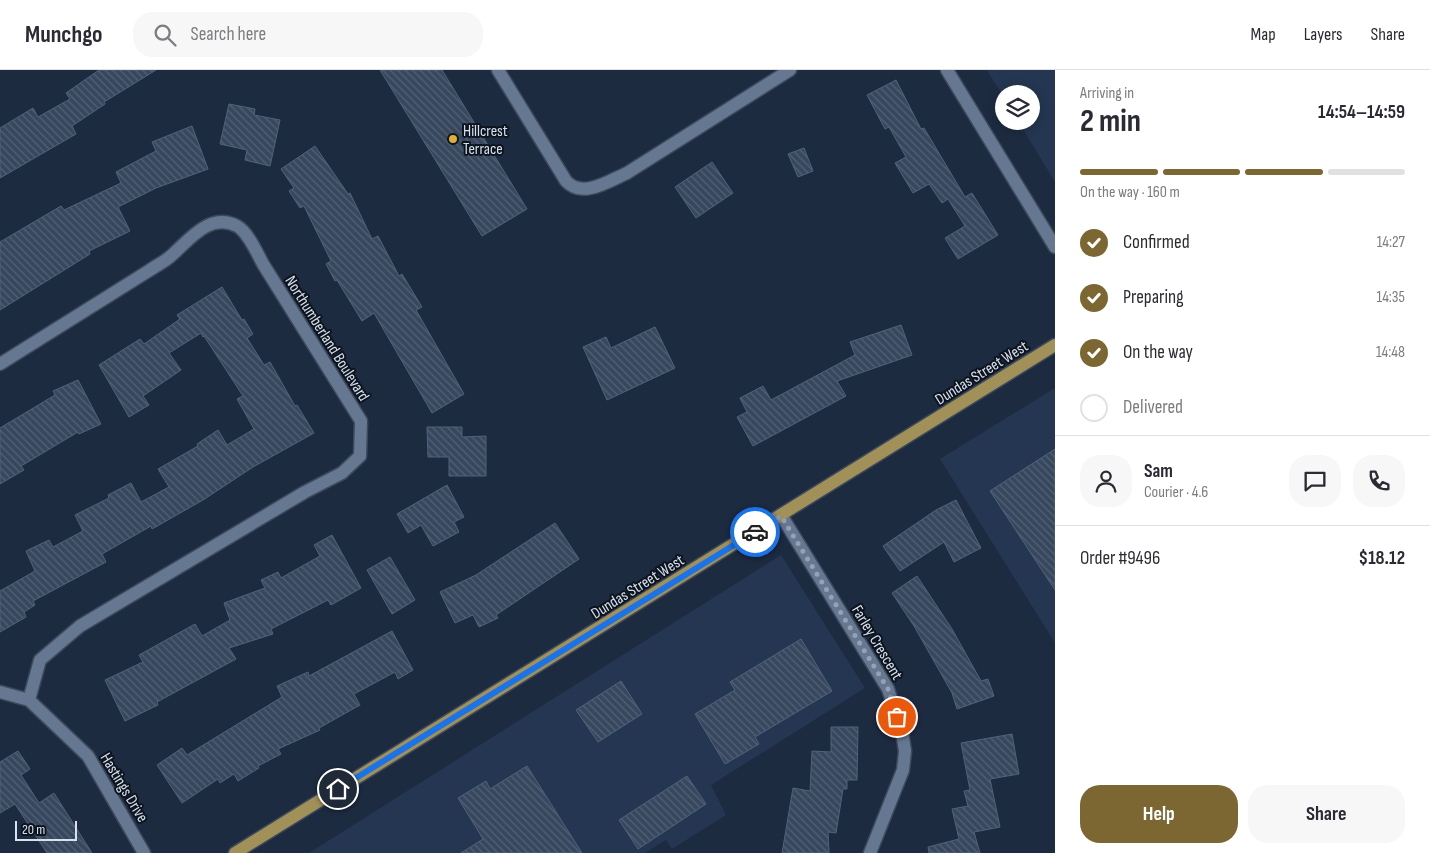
<!DOCTYPE html>
<html lang="en">
<head>
<meta charset="utf-8">
<style>
  :root { --surface:#fff; --page:#f7f7f7; --text:#2b2b33; --muted:#7c7c81; --line:#e1e1e2; --accent:#7c6733 }
  body { margin:0; font-family:"Sofia Sans Condensed",sans-serif; background:var(--page); color:var(--text); height:100vh; display:flex; flex-direction:column; font-size:19px; white-space:nowrap }
  * { box-sizing:border-box; margin:0 }
  p { font-size:16px; color:var(--muted) }
  .icon { flex:none; width:28px; height:28px; fill:none; stroke:currentColor; stroke-width:2; stroke-linecap:round; stroke-linejoin:round }
  .map { position:relative; flex:1; overflow:hidden }
  .panel { display:flex; flex-direction:column; background:var(--surface); width:375px }
  .panel>* { flex:none }
  .tools { position:absolute; left:995px; top:15px; display:grid; gap:10px }
  .tools a { display:grid; place-items:center; width:45px; height:45px; border-radius:50%; background:var(--surface); box-shadow:0 2px 12px #0003; font-size:25px }
  .scale { position:absolute; left:15px; bottom:12px; width:62px; box-sizing:border-box; padding-left:5px; border:2px solid #d7e1f0; border-top:0; font-size:14px; line-height:18px; white-space:nowrap; color:#d7e1f0; -webkit-text-stroke:4px #0d141d; paint-order:stroke }
  .pin { position:absolute; display:grid; place-items:center; width:42px; height:42px; color:#fff; margin:-21px; border:2px solid #fff; border-radius:50%; box-shadow:0 1px 5px #0007 }
  .courier { position:absolute; display:grid; place-items:center; width:50px; height:50px; margin:-25px; border:4px solid #1a73e8; border-radius:50%; background:#fff; color:#222; box-shadow:0 1px 6px #0007 }
  .head em { font-style:normal; font-weight:700 }
  .head div { display:flex; flex-direction:column-reverse }
  .head { display:flex; align-items:center; justify-content:space-between; height:85px; padding:0 25px }
  h1 { font-size:32px; font-weight:700; line-height:38px }
  .bar { display:grid; grid-template-columns:repeat(4,1fr); gap:8px 5px; align-content:center; height:60px; padding:0 25px }
  .bar i { height:6px; border-radius:4px; background:var(--line) }
  .bar .active { background:var(--accent) }
  .bar p { grid-column:span 4 }
  .line { display:flex; align-items:center; gap:12px; padding:0 25px; border-top:1px solid var(--line) }
  .line div { flex:1 }
  .round { display:grid; place-items:center; flex:none; width:52px; height:52px; border-radius:20px; background:var(--page) }
  ol { padding:0 25px; list-style:none }
  li { display:flex; align-items:center; gap:15px; height:55px }
  li p { margin-inline-start:auto }
  li .icon { padding:5px; border-radius:50%; background:var(--accent); color:#fff; stroke-width:4 }
  li:last-child { color:var(--muted) }
  li i { width:28px; height:28px; border:2px solid var(--line); border-radius:50% }
  .action { display:flex; gap:10px; margin-top:auto; padding:10px 25px }
  .action a { flex:1; height:58px; border-radius:20px; background:var(--accent); color:#fff; font-size:20px; font-weight:700; line-height:58px; text-align:center }
  .action a+a { background:var(--page); color:var(--text) }
  header { display:flex; align-items:center; gap:30px; box-sizing:border-box; height:70px; padding:0 25px; background:var(--surface); border-bottom:1px solid var(--line) }
  header strong { font-size:24px }
  nav { display:flex; gap:28px; margin-inline-start:auto; font-size:18px }
  .search { width:350px; height:45px; background:var(--page); display:flex; align-items:center; gap:12px; box-sizing:border-box; padding:0 18px; border-radius:20px; color:var(--muted); font-size:19px }
  main { display:flex; flex:1; min-height:0 }
  .map>svg:first-child { display:block }
  .built { fill:#243651 }
  .building { fill:url(#building-back-hatch); stroke:#51627b }
  .lines { fill:none; stroke-linecap:round; stroke-linejoin:round }
  .minor-casing { stroke:#3c495b; stroke-width:15 }
  .major-casing { stroke:#3c495b; stroke-width:15 }
  .minor { stroke:#667891; stroke-width:12 }
  .major { stroke:#a19058; stroke-width:12 }
  .done { stroke:#96a1b3; stroke-width:5; stroke-dasharray:0 9 }
  .route { stroke:#1a73e8; stroke-width:6 }
  .poi-dot { fill:#deb133; stroke:#0d141d; stroke-width:2 }
  .labels { text-anchor:middle; stroke-width:4; stroke-linejoin:round; paint-order:stroke }
  .poi-label { font-size:16px; fill:#d7e1f0; stroke:#0d141d; text-anchor:start }
  .street-label { font-size:16px; fill:#d7e1f0; stroke:#0d141d }
</style>
</head>
<body>
<header>
<strong>Munchgo</strong>
<div class="search"><svg class="icon" aria-label="search" viewBox="0 0 24 24"><circle cx="10" cy="10" r="6"/><path d="M15 15l6 6"/></svg>Search here</div>
<nav><a>Map</a><a>Layers</a><a>Share</a></nav>
</header>
<main>
<div class="map">
<svg width="1055" height="783" viewBox="0 0 1055 783">
  <defs>
    <pattern id="building-back-hatch" width="6" height="6" patternUnits="userSpaceOnUse" patternTransform="scale(1.25)"><rect width="6" height="6" fill="#37475e"/><path d="M-1 5l2 2M0 0l6 6M5-1l2 2" fill="none" stroke="#536175"/></pattern>
  </defs>
  <rect width="100%" height="100%" fill="#1d2b41"/>
  <path class="built" d="M987,0H1055V112L1018,51H1031V24H1004V28Z
    M1055,318V573L940,389Z
    M781,485L865,618L711,715L726,745L672,779L666,770L645,783H309Z"/>
  <path class="building" d="M99,0H156L104,32L105,34L72,56L76,64L0,108V58L33,38L38,47L70,29L66,23Z
    M380,0H442L527,139L482,166Z
    M896,10L921,59L924,58L965,127L972,123L998,165L958,189L945,168L965,156L948,129L942,133L929,114L913,123L895,93L906,87L889,57L885,59L867,25Z
    M229,34L255,39L254,45L280,50L270,96L245,90L247,80L220,74Z
    M192,56L208,99L156,118L118,137L130,161L89,181L90,184L0,240V172L61,136L64,140L121,113L116,102L156,81L152,72Z
    M315,76L348,124L350,123L372,169L378,166L399,206L402,204L422,237L416,240L464,324L432,343L374,243L362,251L337,210L335,211L326,194L331,191L304,136L300,138L289,121L294,118L281,99Z
    M804,78L813,101L798,107L788,84Z
    M712,92L733,123L696,148L675,117Z
    M222,217L242,250L244,249L253,264L247,268L264,295L270,292L295,336L297,335L314,363L253,397L203,430L152,459L151,456L102,484L106,492L33,531L35,535L24,542L26,547L0,562V521L35,501L26,481L49,470L53,477L83,461L75,445L109,428L108,425L131,413L141,432L169,417L158,399L198,376L197,374L218,360L227,375L254,359L237,329L243,326L204,266L203,267L201,263L169,283L181,300L143,326L149,335L129,347L99,295L140,269L144,274L180,249L177,245Z
    M901,255L912,285L837,311L846,326L753,376L737,347L747,342L740,328L763,316L771,330L855,285L850,272Z
    M655,257L675,298L607,330L583,277L606,267L611,278Z
    M78,310L101,354L79,364L78,362L21,396L24,400L0,414V358L55,325L53,321Z
    M427,357H462V367L486,366V406H449V387H428Z
    M1055,379V520L990,421Z
    M447,415L464,447L454,452L459,462L433,476L421,455L408,463L397,444Z
    M956,430L981,478L954,492L944,472L900,501L883,476L936,440Z
    M555,453L579,489L496,545L498,548L479,557L473,545L455,553L440,522L476,505Z
    M332,465L361,518L331,535L328,530L271,559L273,564L229,578L236,589L157,632L158,635L125,651L105,610L143,592L139,585L195,554L202,566L230,550L224,533L265,518L261,510L278,502L281,508L320,486L314,475Z
    M390,487L415,530L392,544L367,500Z
    M917,506L952,559L981,611L988,609L994,626L957,639L952,623L914,556L892,523Z
    M392,561L413,600L398,609L395,602L354,624L360,635L319,658L320,660L278,679L281,684L258,696L259,698L238,711L234,704L220,713L218,709L182,733L157,695L182,678L187,685L282,627L277,616L308,602L309,606Z
    M801,569L832,621L755,667L759,674L725,694L695,644L735,620L730,612Z
    M621,611L642,644L598,672L576,640Z
    M831,657H858L857,710H847V719H843L836,763L828,762L829,783H782L793,718L810,721L812,681L831,682Z
    M1012,664L1019,704L990,709L1000,757L974,762L980,783H929L928,777L959,769L952,739L968,736L964,721L970,720L961,673Z
    M18,681L30,699L21,705L39,733L54,723L92,783H47L15,734L0,743V692Z
    M527,696L582,783H461L483,769L458,728L486,711L490,719Z
    M687,706L706,734L638,779L619,750Z"/>
  <g class="lines">
    <defs>
      <path id="minor" d="M498,0L566,111C582,129 609,111 627,103L790,0
        M947,0L1055,177
        M0,294L150,200C157,195 166,191 172,185C190,169 210,142 237,156C248,162 257,183 263,194L361,351L360,386L342,403L305,422L80,556L40,590L29,630
        M781,445L888,619L902,662L905,681L903,700L870,783
        M0,622L29,630L88,686L144,783"/>
      <path id="major" d="M235,783L1055,275"/>
    </defs>
    <use href="#minor" class="minor-casing"/>
    <use href="#major" class="major-casing"/>
    <use href="#minor" class="minor"/>
    <use href="#major" class="major"/>
  </g>
  <g class="lines">
    <path class="done" d="M755,462L781,446L888,619L897,647"/>
    <path class="route" d="M338,719L755,462"/>
  </g>
  <circle class="poi-dot" cx="453" cy="69" r="5"/>
  <g class="labels">
    <g class="poi-label">
      <text x="463" y="66">Hillcrest<tspan x="463" dy="18">Terrace</tspan></text>
    </g>
    <g class="street-label">
      <text transform="translate(328 268) rotate(58)" y="6">Northumberland Boulevard</text>
      <text transform="translate(981 302) rotate(-32)" y="6">Dundas Street West</text>
      <text transform="translate(637 516) rotate(-32)" y="6">Dundas Street West</text>
      <text transform="translate(878 572) rotate(59)" y="6">Farley Crescent</text>
      <text transform="translate(125 717) rotate(59)" y="6">Hastings Drive</text>
    </g>
  </g>
</svg>
<div class="tools">
<a><svg class="icon" aria-label="layers" viewBox="0 0 24 24"><path d="M12 4l9 5-9 5-9-5zM3 14l9 5 9-5"/></svg></a>
</div>
<div class="scale">20 m</div>
<div class="pin" style="left:897px;top:647px;background:#ea580c"><svg class="icon" aria-label="bag" viewBox="0 0 24 24"><path d="M5 8h14l-1 12H6zM9 8a3 3 0 0 1 6 0"/></svg></div>
<div class="pin" style="left:338px;top:719px;background:#1f2937"><svg class="icon" aria-label="home" viewBox="0 0 24 24"><path d="M3 11l9-7 9 7M6 9v11h12V9"/></svg></div>
<div class="courier" style="left:755px;top:462px"><svg class="icon" aria-label="car" viewBox="0 0 24 24"><path d="M5 17H2v-5l4-1 3-4h7l3 4 3 1v5h-3M9 17h6M6 11h13"/><circle cx="7" cy="17" r="2"/><circle cx="17" cy="17" r="2"/></svg></div>
</div>
<section class="panel">
<div class="head"><div><h1>2 min</h1><p>Arriving in</p></div><em>14:54–14:59</em></div>
<div class="bar"><i class="active"></i><i class="active"></i><i class="active"></i><i></i><p>On the way · 160 m</p></div>
<ol>
<li><svg class="icon" aria-label="check" viewBox="0 0 24 24"><path d="M5 12l5 5 9-10"/></svg>Confirmed<p>14:27</p></li>
<li><svg class="icon" aria-label="check" viewBox="0 0 24 24"><path d="M5 12l5 5 9-10"/></svg>Preparing<p>14:35</p></li>
<li><svg class="icon" aria-label="check" viewBox="0 0 24 24"><path d="M5 12l5 5 9-10"/></svg>On the way<p>14:48</p></li>
<li><i></i>Delivered</li>
</ol>
<div class="line" style="height:90px"><a class="round"><svg class="icon" aria-label="person" viewBox="0 0 24 24"><circle cx="12" cy="8" r="4"/><path d="M4 21q1-7 8-7t8 7"/></svg></a><div><b>Sam</b><p>Courier · 4.6</p></div><a class="round"><svg class="icon" aria-label="chat" viewBox="0 0 24 24"><path d="M4 5h16v11H9l-5 4z"/></svg></a><a class="round"><svg class="icon" aria-label="phone" viewBox="0 0 24 24"><path d="M5 4h4l2 5-3 2q2 4 5 5l2-3 5 2v4C11 20 4 13 5 4z"/></svg></a></div>
<div class="line" style="height:65px"><div>Order #9496</div><b>$18.12</b></div>
<div class="action"><a>Help</a><a>Share</a></div>
</section>
</main>
</body>
</html>
